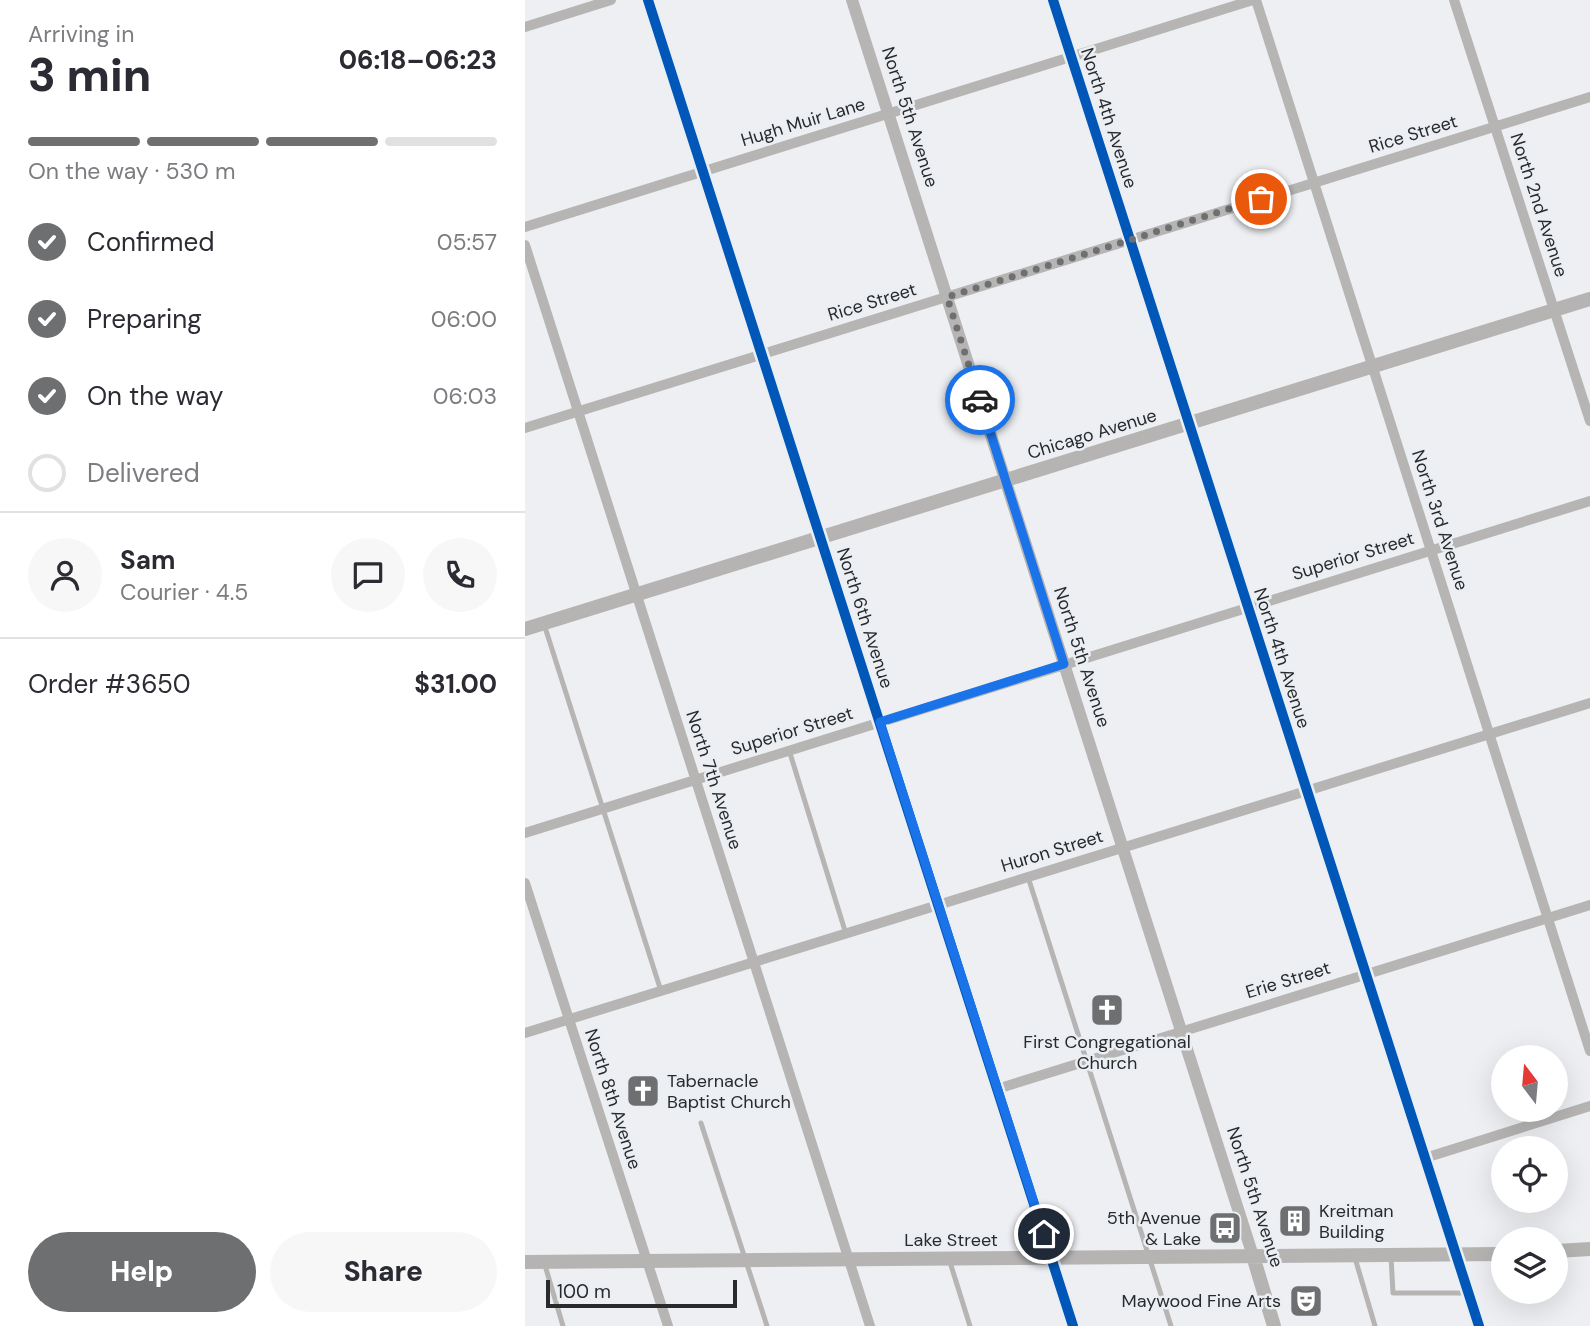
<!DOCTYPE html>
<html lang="en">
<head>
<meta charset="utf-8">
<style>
  :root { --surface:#fff; --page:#f7f7f7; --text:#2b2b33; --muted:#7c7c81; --line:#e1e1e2; --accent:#6d6f71 }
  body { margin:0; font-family:"DM Sans",sans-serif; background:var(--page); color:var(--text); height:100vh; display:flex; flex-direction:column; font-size:26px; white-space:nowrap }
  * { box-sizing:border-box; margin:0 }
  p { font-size:23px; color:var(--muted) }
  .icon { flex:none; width:38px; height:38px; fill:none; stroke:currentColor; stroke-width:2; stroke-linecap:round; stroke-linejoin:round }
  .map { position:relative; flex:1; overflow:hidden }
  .side { display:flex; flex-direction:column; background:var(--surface); width:525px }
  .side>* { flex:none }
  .needle { width:46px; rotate:344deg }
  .tools { position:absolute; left:966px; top:1045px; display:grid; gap:14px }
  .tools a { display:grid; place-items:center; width:77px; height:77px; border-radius:50%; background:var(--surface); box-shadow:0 7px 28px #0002; font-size:35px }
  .scale { position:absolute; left:21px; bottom:18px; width:191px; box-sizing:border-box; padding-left:7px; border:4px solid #282a2c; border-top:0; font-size:19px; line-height:24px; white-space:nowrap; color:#282a2c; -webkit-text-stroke:5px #ebeff4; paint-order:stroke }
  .pin { position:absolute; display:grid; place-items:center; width:60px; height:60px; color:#fff; margin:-30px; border:4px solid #fff; border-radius:50%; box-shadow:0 2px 7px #0007 }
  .courier { position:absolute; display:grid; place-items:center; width:70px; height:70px; margin:-35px; border:5px solid #1a73e8; border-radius:50%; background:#fff; color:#222; box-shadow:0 2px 9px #0007 }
  .headline em { font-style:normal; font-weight:800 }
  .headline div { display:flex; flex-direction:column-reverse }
  .headline { display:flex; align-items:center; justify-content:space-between; height:119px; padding:0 28px }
  h1 { font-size:46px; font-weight:800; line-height:52px }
  .bar { display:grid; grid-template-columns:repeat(4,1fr); gap:10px 7px; align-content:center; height:84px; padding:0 28px }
  .bar i { height:9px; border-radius:5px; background:var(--line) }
  .bar .active { background:var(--accent) }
  .bar p { grid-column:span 4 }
  .line { display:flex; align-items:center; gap:18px; padding:0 28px; border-top:2px solid var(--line) }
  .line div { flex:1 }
  .round { display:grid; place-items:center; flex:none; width:74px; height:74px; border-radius:37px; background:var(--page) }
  ol { padding:0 28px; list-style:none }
  li { display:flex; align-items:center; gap:21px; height:77px }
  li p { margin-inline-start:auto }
  li .icon { padding:7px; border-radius:50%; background:var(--accent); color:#fff; stroke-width:4 }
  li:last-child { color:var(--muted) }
  li i { width:38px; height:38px; border:4px solid var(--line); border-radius:50% }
  .cta { display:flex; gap:14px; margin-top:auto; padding:14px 28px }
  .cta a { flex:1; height:80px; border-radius:42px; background:var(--accent); color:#fff; font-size:28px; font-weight:800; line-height:80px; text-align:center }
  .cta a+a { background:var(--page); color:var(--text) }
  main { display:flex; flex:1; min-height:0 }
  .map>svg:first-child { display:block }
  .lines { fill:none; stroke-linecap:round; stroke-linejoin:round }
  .service { stroke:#b7b4b4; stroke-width:5 }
  .minor { stroke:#b7b4b4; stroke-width:10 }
  .tertiary { stroke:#b7b4b4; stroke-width:12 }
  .secondary { stroke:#b6b3b3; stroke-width:14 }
  .cycleway-casing { stroke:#ebeff4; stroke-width:15 }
  .cycleway { stroke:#0057b8; stroke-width:10 }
  .done { stroke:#6d6f71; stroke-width:7; stroke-dasharray:0 12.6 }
  .route { stroke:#1a73e8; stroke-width:9 }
  .labels { text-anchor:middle; stroke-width:5; stroke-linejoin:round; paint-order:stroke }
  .street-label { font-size:18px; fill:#282a2c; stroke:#ebeff4 }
  .poi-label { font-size:18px; fill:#282a2c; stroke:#ebeff4; text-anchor:start }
</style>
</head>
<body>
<main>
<section class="side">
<div class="headline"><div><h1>3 min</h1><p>Arriving in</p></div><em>06:18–06:23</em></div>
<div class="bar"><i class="active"></i><i class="active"></i><i class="active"></i><i></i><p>On the way · 530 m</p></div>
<ol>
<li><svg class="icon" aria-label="check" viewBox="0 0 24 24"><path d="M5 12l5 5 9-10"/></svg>Confirmed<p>05:57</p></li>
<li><svg class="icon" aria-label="check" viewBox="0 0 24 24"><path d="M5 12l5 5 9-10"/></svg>Preparing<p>06:00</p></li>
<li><svg class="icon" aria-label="check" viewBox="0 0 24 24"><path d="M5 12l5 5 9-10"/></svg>On the way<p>06:03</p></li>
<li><i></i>Delivered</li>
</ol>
<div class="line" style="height:126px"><a class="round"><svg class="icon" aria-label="person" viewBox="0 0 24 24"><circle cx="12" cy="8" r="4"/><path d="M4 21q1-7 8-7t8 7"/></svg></a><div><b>Sam</b><p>Courier · 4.5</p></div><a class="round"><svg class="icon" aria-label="chat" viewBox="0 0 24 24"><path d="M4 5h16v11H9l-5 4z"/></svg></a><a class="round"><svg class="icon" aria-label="phone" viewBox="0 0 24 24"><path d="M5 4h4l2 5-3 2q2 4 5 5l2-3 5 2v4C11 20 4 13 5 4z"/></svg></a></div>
<div class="line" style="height:91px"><div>Order #3650</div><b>$31.00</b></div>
<div class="cta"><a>Help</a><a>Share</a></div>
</section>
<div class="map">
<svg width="1065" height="1326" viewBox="0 0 1065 1326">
  <rect width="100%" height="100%" fill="#edeff2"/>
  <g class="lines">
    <path class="service" d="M19,624L136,991
      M264,750L321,934
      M503,877L646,1326
      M176,1123L242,1326
      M866,1256L868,1293H943
      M830,1258L850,1326
      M424,1259L445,1326
      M19,1262L38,1326"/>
    <path class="minor" d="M123,0L548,1326
      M528,0L954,1326
      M731,0L1065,1051
      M929,0L1065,421
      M0,27L86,0
      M0,227L728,0
      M0,245L345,1326
      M0,428L1065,97
      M0,833L1065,501
      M0,883L143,1326
      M0,1033L1065,703
      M472,1089L1065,905
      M900,1158L1065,1106"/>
    <path class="tertiary" d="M327,0L728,1256"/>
    <path class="secondary" d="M0,629L1065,299
      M1031,1251L1065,1249
      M728,1256L749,1326
      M0,1262L978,1254"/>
    <defs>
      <path id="cycleway" d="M123,0L548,1326
        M528,0L954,1326"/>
    </defs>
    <use href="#cycleway" class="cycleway-casing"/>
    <use href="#cycleway" class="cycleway"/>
  </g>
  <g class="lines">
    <path class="done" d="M455,400L422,297L736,199"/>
    <path class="route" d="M455,400L539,664L355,722L519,1234"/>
  </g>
  <defs>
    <symbol id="church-square" viewBox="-11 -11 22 22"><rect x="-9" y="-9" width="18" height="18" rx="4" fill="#6d6f71" stroke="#ebeff4"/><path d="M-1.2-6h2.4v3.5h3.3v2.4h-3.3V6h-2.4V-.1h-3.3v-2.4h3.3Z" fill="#fff"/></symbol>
    <symbol id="building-square" viewBox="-11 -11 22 22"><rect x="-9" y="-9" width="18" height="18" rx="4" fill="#6d6f71" stroke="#ebeff4"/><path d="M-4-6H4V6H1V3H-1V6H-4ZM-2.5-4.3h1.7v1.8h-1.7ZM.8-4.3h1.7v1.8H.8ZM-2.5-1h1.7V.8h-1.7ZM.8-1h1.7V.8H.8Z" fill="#fff"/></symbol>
    <symbol id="bus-square" viewBox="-11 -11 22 22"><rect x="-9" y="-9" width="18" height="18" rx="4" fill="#6d6f71" stroke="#ebeff4"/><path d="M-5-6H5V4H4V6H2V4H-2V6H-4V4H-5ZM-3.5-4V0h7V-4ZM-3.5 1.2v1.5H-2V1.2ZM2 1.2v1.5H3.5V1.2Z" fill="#fff"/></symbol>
    <symbol id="theatre-square" viewBox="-11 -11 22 22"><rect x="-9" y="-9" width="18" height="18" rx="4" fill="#6d6f71" stroke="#ebeff4"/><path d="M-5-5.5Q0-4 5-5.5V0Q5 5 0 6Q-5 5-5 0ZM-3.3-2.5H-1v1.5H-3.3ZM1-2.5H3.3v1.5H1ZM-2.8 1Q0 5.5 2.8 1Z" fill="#fff"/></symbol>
  </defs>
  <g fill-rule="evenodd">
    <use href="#church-square" x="563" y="991" width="38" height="38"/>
    <use href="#church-square" x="99" y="1072" width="38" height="38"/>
    <use href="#building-square" x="751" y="1202" width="38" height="38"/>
    <use href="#bus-square" x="681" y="1209" width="38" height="38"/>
    <use href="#theatre-square" x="762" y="1282" width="38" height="38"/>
  </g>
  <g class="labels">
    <g class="street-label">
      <text transform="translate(385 117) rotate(72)" y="6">North 5th Avenue</text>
      <text transform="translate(584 118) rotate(72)" y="6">North 4th Avenue</text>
      <text transform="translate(278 122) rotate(-17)" y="6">Hugh Muir Lane</text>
      <text transform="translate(888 134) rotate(-17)" y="6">Rice Street</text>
      <text transform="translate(1014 205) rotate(72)" y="6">North 2nd Avenue</text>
      <text transform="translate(347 302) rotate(-17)" y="6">Rice Street</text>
      <text transform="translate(567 434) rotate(-17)" y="6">Chicago Avenue</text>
      <text transform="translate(915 520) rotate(72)" y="6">North 3rd Avenue</text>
      <text transform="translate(828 556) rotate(-17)" y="6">Superior Street</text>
      <text transform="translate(340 618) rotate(72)" y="6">North 6th Avenue</text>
      <text transform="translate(557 657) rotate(72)" y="6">North 5th Avenue</text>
      <text transform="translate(757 658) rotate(72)" y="6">North 4th Avenue</text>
      <text transform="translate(267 731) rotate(-17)" y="6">Superior Street</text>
      <text transform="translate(189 780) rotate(72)" y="6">North 7th Avenue</text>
      <text transform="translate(527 851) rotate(-17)" y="6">Huron Street</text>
      <text transform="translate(763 980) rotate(-17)" y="6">Erie Street</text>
      <text transform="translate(88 1099) rotate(72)" y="6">North 8th Avenue</text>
      <text transform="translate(730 1197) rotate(72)" y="6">North 5th Avenue</text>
      <text x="426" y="1246">Lake Street</text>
    </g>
    <g class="poi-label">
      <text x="582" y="1048" text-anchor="middle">First Congregational<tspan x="582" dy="21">Church</tspan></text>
      <text x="142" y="1087">Tabernacle<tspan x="142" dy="21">Baptist Church</tspan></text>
      <text x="794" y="1217">Kreitman<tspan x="794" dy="21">Building</tspan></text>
      <text x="676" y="1224" text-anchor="end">5th Avenue<tspan x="676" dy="21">&amp; Lake</tspan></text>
      <text x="756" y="1307" text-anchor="end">Maywood Fine Arts</text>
    </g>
  </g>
</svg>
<div class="tools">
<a><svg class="needle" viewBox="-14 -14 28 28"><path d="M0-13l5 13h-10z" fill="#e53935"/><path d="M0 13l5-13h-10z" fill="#7c7c81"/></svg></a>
<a><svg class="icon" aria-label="locate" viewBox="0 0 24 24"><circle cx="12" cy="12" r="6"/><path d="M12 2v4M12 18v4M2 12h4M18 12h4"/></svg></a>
<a><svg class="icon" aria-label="layers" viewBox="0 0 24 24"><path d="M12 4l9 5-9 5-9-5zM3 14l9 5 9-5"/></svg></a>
</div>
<div class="scale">100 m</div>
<div class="pin" style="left:736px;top:199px;background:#ea580c"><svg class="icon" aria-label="bag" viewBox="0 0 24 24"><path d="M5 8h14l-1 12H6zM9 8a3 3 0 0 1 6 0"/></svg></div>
<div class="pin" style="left:519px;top:1234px;background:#1f2937"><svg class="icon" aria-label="home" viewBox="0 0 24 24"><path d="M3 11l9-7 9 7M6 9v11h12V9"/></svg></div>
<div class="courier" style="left:455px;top:400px"><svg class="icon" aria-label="car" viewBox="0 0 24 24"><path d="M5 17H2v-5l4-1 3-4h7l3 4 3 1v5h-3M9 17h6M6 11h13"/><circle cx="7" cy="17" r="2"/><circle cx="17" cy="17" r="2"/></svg></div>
</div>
</main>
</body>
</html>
